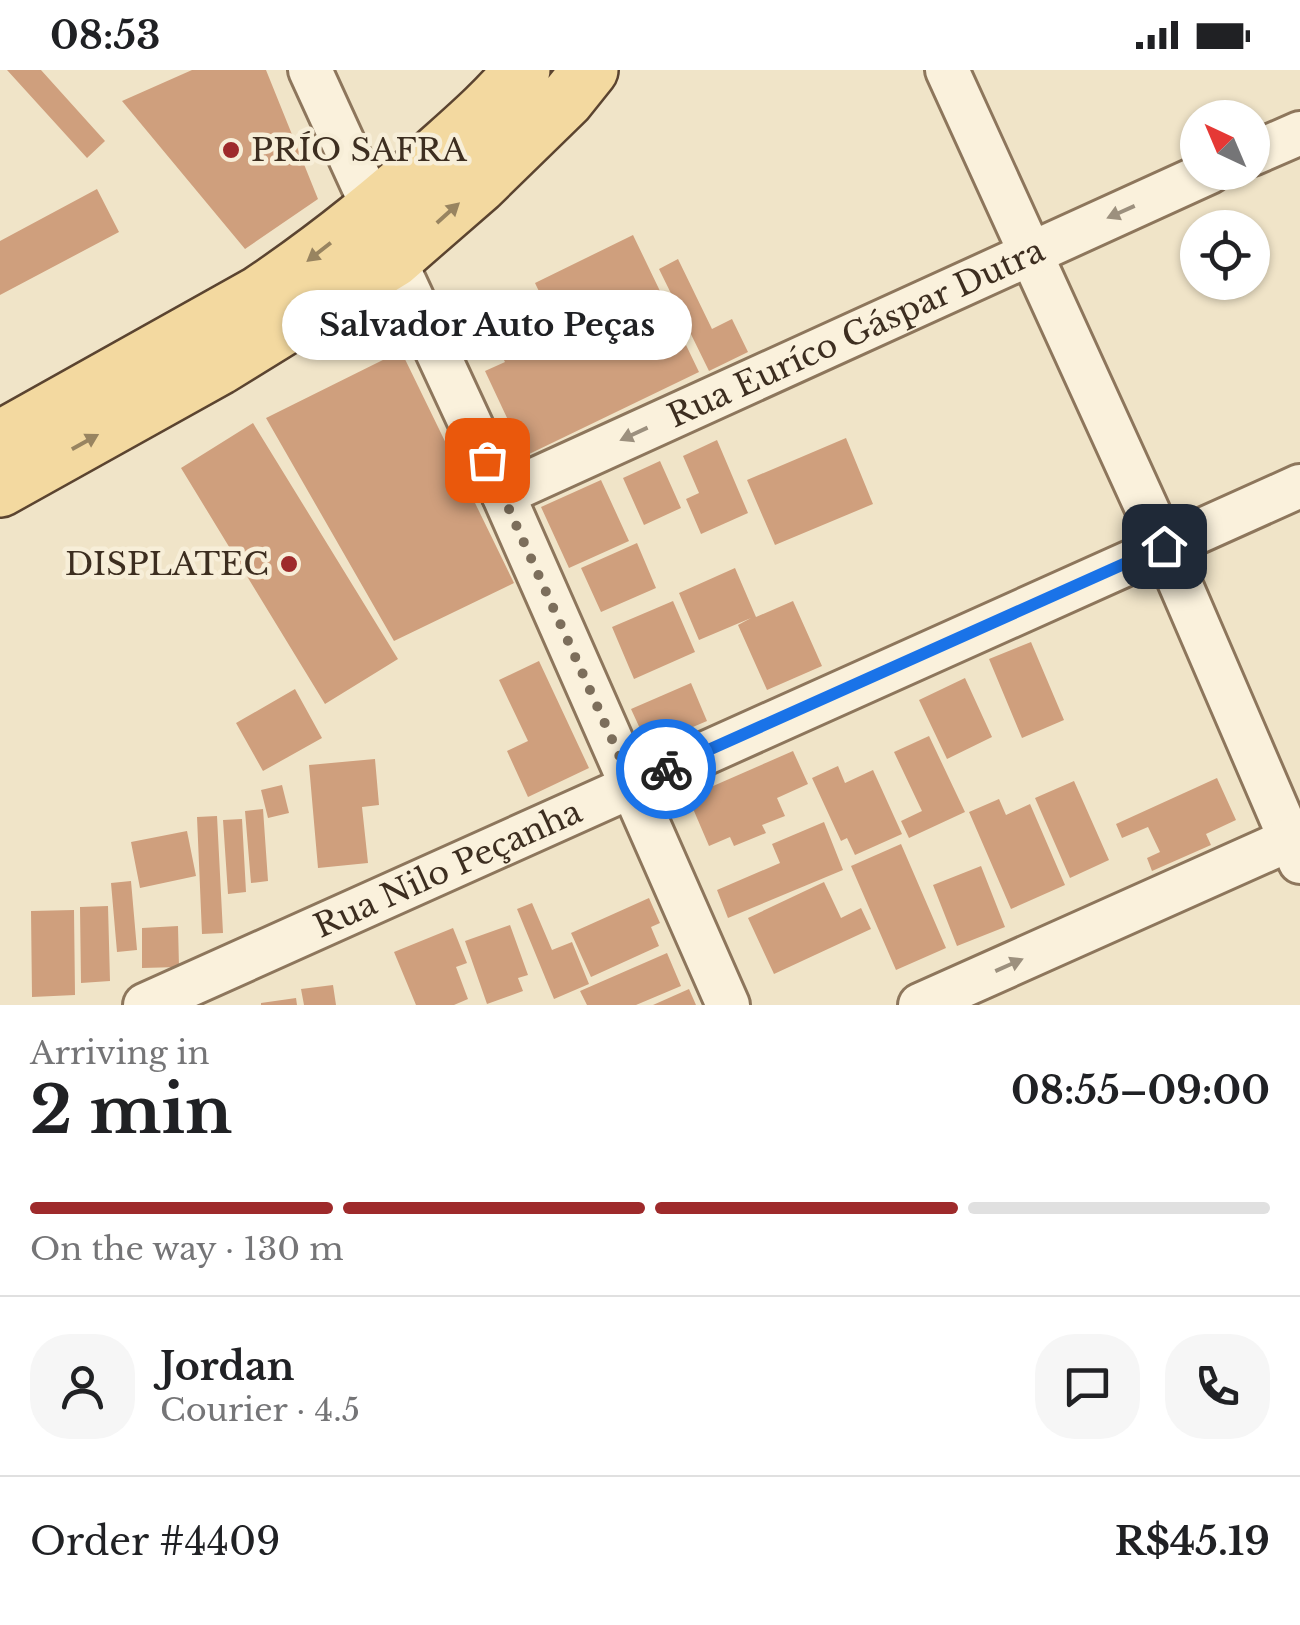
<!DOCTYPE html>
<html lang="en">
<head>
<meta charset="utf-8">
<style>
  :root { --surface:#fff; --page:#f6f6f6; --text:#202124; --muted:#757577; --line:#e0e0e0; --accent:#9e2a2b }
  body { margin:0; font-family:"Libre Baskerville",serif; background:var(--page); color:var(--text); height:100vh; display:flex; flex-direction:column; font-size:38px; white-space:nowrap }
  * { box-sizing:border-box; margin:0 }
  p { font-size:32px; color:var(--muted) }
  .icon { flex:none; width:55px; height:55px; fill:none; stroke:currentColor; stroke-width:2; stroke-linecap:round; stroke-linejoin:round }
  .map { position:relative; height:935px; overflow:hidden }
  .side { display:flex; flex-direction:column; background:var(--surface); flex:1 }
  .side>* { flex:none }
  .needle { width:65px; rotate:316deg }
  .tools { position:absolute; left:1180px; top:30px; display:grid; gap:20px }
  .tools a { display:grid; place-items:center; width:90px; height:90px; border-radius:50%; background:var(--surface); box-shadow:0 2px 8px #0004; font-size:50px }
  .pin { position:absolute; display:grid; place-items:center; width:85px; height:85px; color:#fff; margin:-42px; border-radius:20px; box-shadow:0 5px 15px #0006 }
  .courier { position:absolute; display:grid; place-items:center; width:100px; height:100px; margin:-50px; border:8px solid #1a73e8; border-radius:50%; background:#fff; color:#222; box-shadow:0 2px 12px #0007 }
  .bubble { position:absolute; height:70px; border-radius:35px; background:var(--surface); box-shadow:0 2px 8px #0004; font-size:32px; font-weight:700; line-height:70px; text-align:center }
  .summary em { font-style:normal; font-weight:700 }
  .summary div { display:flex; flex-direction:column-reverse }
  .summary { display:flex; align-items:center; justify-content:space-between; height:170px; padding:0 30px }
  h1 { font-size:65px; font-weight:700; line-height:75px }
  .bar { display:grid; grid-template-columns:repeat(4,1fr); gap:15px 10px; align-content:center; height:120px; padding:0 30px }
  .bar i { height:12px; border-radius:8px; background:var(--line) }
  .bar .current { background:var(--accent) }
  .bar p { grid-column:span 4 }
  .line { display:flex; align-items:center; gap:25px; padding:0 30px; border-top:2px solid var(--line) }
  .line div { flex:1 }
  .round { display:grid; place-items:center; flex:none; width:105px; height:105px; border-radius:40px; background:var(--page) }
  .status { display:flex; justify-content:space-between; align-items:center; height:70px; padding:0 50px; background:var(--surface); direction:ltr }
  .status svg { height:28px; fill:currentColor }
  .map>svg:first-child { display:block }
  .building { fill:#cf9f7d }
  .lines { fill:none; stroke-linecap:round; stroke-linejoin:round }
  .minor-casing { stroke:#8d765c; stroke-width:48 }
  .major-casing { stroke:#5b4430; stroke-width:60 }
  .minor { stroke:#faf1dc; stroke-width:42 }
  .major { stroke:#f3d9a0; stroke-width:55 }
  .oneway { fill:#9c907e }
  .oneway2 { fill:#988460 }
  .done { stroke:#7c6e5b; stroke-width:10; stroke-dasharray:0 18 }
  .route { stroke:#1a73e8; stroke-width:12 }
  .poi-dot { fill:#9e2a2b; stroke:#f7eed8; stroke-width:4 }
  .labels { text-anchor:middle; stroke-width:9; stroke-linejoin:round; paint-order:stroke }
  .poi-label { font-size:32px; fill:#3d2e20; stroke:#f7eed8; text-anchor:start }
  .street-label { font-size:32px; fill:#3d2e20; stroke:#f7eed8 }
</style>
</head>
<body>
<div class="status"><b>08:53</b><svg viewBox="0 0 49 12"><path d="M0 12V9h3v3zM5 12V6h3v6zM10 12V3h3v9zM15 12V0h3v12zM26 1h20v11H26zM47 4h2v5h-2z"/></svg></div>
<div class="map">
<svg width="1300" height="935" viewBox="0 0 1300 935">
  <rect width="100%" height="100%" fill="#f0e4c8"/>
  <path class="building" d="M7,0H41L105,71L87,88Z
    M192,0H266L318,129L245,179L122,31Z
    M97,119L119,162L0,225V171Z
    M633,165L699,302L525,386L485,301L505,292L491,265L547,238L535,213Z
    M678,189L712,259L732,249L748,282L709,301L659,199Z
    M401,281L514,513L394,571L266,348Z
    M253,353L398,589L325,634L181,398Z
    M846,368L873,434L775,475L747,410Z
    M717,370L748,443L701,464L686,429L699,423L683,386Z
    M660,391L681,438L644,455L623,408Z
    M601,410L629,471L569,498L541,437Z
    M637,473L656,518L601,542L581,498Z
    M735,498L756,547L793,531L822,596L767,620L738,555L751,548L699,570L679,523Z
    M673,531L695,582L634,609L612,557Z
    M1031,572L1064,650L1022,668L989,589Z
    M539,591L589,698L528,727L507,681L528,671L499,610Z
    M965,608L992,667L947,689L919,630Z
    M691,613L707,651L648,676L631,639Z
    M295,619L322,668L263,701L236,653Z
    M929,666L965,742L909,768L901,751L922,741L894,682Z
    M793,681L808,714L777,728L785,746L762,755L766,763L734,776L730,767L709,776L688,727Z
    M375,689L379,735L362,737L368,793L318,798L309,695Z
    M838,696L845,713L873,700L902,764L855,785L847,768L841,771L812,708Z
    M1217,708L1236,750L1206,764L1211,775L1152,801L1147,788L1160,782L1148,757L1122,768L1116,754Z
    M1074,711L1109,790L1070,808L1035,728Z
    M282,715L289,743L268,748L261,720Z
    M999,729L1006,745L1030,734L1065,815L1011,839L969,742Z
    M263,739L268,811L251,813L245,741Z
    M217,746L223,863L202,864L197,747Z
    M242,749L246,822L228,824L223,750Z
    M824,752L843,800L728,848L717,820L780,793L772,774Z
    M187,761L196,806L140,818L131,772Z
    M901,774L946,878L896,900L851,796Z
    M981,796L1005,857L957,876L933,815Z
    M131,811L137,880L117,882L111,813Z
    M824,812L841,848L861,838L871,859L774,904L748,848Z
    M649,828L660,853L651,857L659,876L591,907L571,863Z
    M532,833L552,880L572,872L589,914L554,929L517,839Z
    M108,836L110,911L81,913L80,837Z
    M74,840L75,925L32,927L31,841Z
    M510,855L528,905L518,908L523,921L487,934L465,871Z
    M178,856L179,897L142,898V858Z
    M453,858L467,893L456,897L468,929L454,935H416L394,882Z
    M667,883L681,916L636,935H587L580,921Z
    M333,915L336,935H304L301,919Z
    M689,919L696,935H653Z
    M296,928L297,935H261V933Z"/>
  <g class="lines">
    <defs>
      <g id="minor">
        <path d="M310,0L374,140"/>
        <path d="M947,0L1164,476L1300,792"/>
        <path d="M1252,84L1300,63"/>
        <path d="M394,189L503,424L728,935"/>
        <path id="s1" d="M503,424L1210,102"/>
        <path id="s2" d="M145,935L1300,416"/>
        <path d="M920,935L1300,765"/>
      </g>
      <path id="major" d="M0,369L259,224C323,181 383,133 440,81C468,56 498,30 522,0
        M0,419L219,297L394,189L479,115L566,30L590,0"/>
    </defs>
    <use href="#minor" class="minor-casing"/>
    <use href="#major" class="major-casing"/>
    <use href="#minor" class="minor"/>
    <use href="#major" class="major"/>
  </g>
  <defs><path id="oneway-solid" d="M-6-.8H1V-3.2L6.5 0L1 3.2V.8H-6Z" transform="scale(2.5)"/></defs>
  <g class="oneway">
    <use href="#oneway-solid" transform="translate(1121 142) rotate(156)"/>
    <use href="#oneway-solid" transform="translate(634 364) rotate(155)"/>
    <use href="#oneway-solid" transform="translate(1009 895) rotate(-24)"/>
  </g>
  <g class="oneway2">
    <use href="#oneway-solid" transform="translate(448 143) rotate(-42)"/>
    <use href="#oneway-solid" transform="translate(319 182) rotate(142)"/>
    <use href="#oneway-solid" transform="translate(85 372) rotate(-29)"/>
  </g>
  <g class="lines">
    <path class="done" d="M487,390L632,714L666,699"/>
    <path class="route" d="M666,699L1164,476"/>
  </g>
  <g class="poi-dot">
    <circle cx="231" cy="80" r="10"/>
    <circle cx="289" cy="494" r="10"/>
  </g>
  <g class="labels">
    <g class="poi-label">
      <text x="251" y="91">PRÍO SAFRA</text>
      <text x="269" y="505" text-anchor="end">DISPLATEC</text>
    </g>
    <g class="street-label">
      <text dy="11" stroke="none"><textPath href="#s1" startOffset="388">Rua Euríco Gáspar Dutra</textPath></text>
      <text dy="11" stroke="none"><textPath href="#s2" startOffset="332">Rua Nilo Peçanha</textPath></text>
    </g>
  </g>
</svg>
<div class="tools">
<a><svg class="needle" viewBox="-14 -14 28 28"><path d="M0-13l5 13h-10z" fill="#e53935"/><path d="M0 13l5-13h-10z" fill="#757577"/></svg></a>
<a><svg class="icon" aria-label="locate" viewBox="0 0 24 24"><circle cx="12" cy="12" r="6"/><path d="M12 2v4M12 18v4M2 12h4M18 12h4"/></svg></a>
</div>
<div class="pin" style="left:487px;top:390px;background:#ea580c"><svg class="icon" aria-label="bag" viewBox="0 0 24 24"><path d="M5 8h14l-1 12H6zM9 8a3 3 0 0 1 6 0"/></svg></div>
<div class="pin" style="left:1164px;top:476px;background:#1f2937"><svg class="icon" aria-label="home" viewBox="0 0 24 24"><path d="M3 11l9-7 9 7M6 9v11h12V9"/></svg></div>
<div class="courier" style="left:666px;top:699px"><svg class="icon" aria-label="bike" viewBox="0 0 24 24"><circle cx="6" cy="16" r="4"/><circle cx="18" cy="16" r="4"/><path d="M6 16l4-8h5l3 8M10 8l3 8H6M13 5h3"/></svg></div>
<div class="bubble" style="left:282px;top:220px;width:410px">Salvador Auto Peças</div>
</div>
<section class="side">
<div class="summary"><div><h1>2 min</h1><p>Arriving in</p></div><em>08:55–09:00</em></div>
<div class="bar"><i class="current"></i><i class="current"></i><i class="current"></i><i></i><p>On the way · 130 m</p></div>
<div class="line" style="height:180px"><a class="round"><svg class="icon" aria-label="person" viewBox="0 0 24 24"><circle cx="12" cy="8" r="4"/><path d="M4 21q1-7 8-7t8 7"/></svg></a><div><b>Jordan</b><p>Courier · 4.5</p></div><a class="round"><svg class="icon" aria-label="chat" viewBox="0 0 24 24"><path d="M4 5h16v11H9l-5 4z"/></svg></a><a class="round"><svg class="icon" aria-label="phone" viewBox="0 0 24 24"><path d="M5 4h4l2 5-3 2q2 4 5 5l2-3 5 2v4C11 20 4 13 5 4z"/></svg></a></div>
<div class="line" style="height:130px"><div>Order #4409</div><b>R$45.19</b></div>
</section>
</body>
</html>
